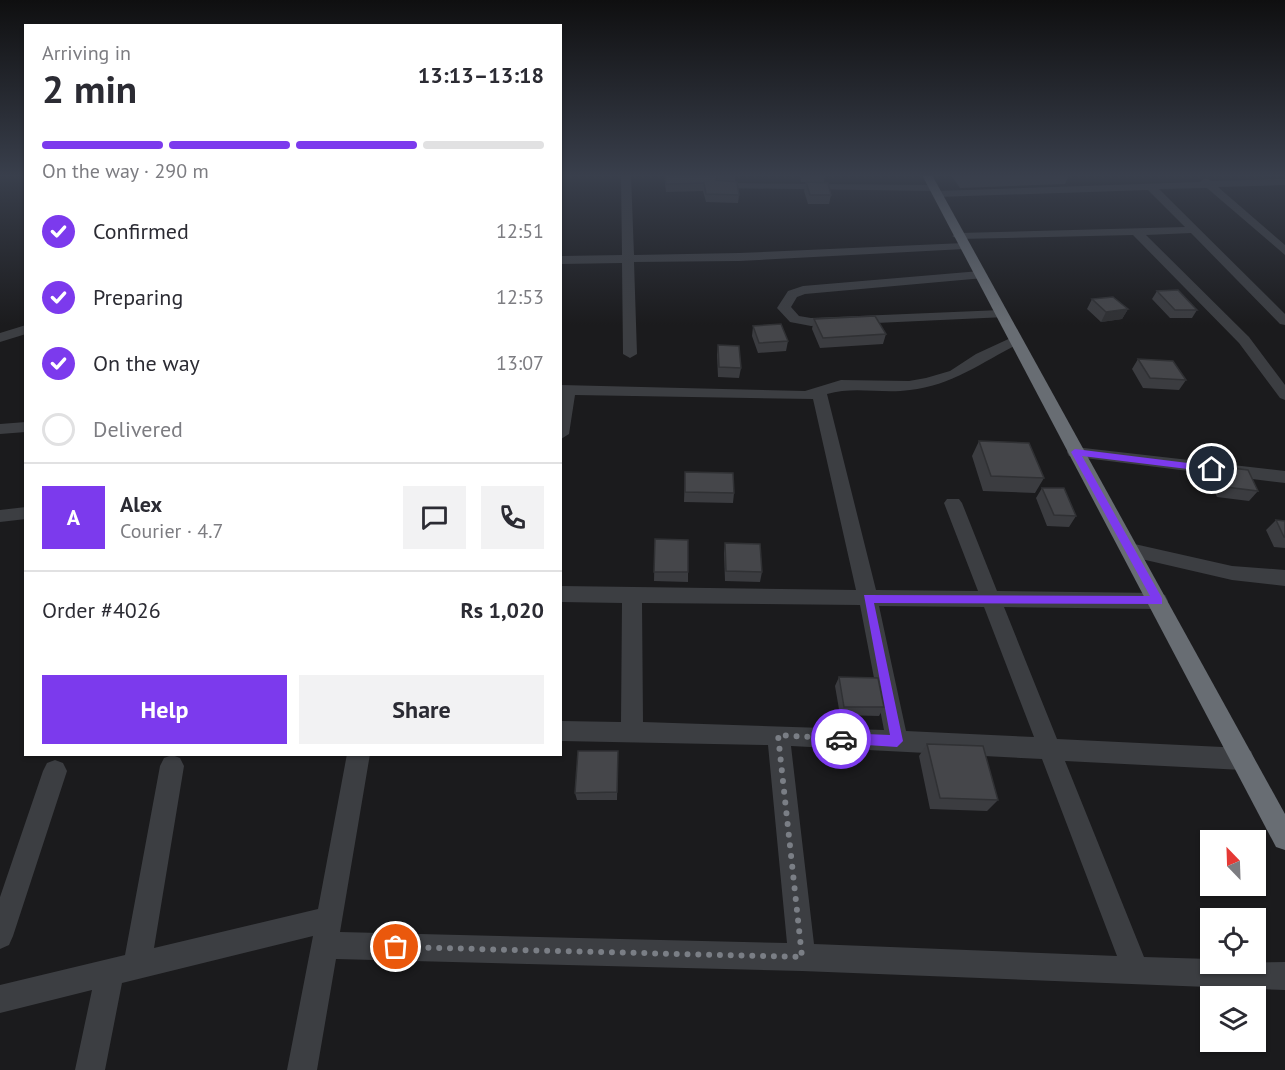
<!DOCTYPE html>
<html lang="en">
<head>
<meta charset="utf-8">
<style>
  :root { --surface:#fff; --page:#f2f2f3; --text:#2b2b33; --muted:#7c7c81; --line:#e1e1e2; --accent:#7c3aed }
  body { margin:0; font-family:"PT Sans",sans-serif; background:var(--page); color:var(--text); height:100vh; display:flex; flex-direction:column; font-size:22px; white-space:nowrap }
  * { box-sizing:border-box; margin:0 }
  p { font-size:20px; color:var(--muted) }
  .icon { flex:none; width:33px; height:33px; fill:none; stroke:currentColor; stroke-width:2; stroke-linecap:round; stroke-linejoin:round }
  .map { position:relative; flex:1; overflow:hidden }
  .side { position:absolute; left:24px; top:24px; width:538px; height:732px; display:flex; flex-direction:column; background:var(--surface); border-radius:0px; box-shadow:0 2px 4px #0004 }
  .side>* { flex:none }
  .needle { width:39px; rotate:337deg }
  .controls { position:absolute; left:1200px; top:830px; display:grid; gap:12px }
  .controls a { display:grid; place-items:center; width:66px; height:66px; border-radius:0px; background:var(--surface); box-shadow:0 2px 4px #0004; font-size:30px }
  .pin { position:absolute; display:grid; place-items:center; width:51px; height:51px; color:#fff; margin:-26px; border:3px solid #fff; border-radius:50%; box-shadow:0 2px 6px #0007 }
  .courier { position:absolute; display:grid; place-items:center; width:60px; height:60px; margin:-30px; border:4px solid #7c3aed; border-radius:50%; background:#fff; color:#222; box-shadow:0 2px 8px #0007 }
  .summary em { font-style:normal; font-weight:700 }
  .summary div { display:flex; flex-direction:column-reverse }
  .summary { display:flex; align-items:center; justify-content:space-between; height:102px; padding:0 18px }
  h1 { font-size:39px; font-weight:700; line-height:45px }
  .bar { display:grid; grid-template-columns:repeat(4,1fr); gap:9px 6px; align-content:center; height:72px; padding:0 18px }
  .bar i { height:8px; border-radius:4px; background:var(--line) }
  .bar .on { background:var(--accent) }
  .bar p { grid-column:span 4 }
  .line { display:flex; align-items:center; gap:15px; padding:0 18px; border-top:2px solid var(--line) }
  .line div { flex:1 }
  .round { display:grid; place-items:center; flex:none; width:63px; height:63px; border-radius:0px; background:var(--page) }
  ol { padding:0 18px; list-style:none }
  li { display:flex; align-items:center; gap:18px; height:66px }
  li p { margin-inline-start:auto }
  li .icon { padding:6px; border-radius:50%; background:var(--accent); color:#fff; stroke-width:4 }
  li:last-child { color:var(--muted) }
  li i { width:33px; height:33px; border:3px solid var(--line); border-radius:50% }
  .primary-button { display:flex; gap:12px; margin-top:auto; padding:12px 18px }
  .primary-button a { flex:1; height:69px; border-radius:0px; background:var(--accent); color:#fff; font-size:24px; font-weight:700; line-height:69px; text-align:center }
  .primary-button a+a { background:var(--page); color:var(--text) }
  .map>svg:first-child { display:block }
  .lines { fill:none; stroke-linecap:round; stroke-linejoin:round }
  .street { fill:#3c3e42; fill-rule:evenodd }
  .highway { fill:#686d73; fill-rule:evenodd }
  .wall { fill:#3b3c40 }
  .shaded-wall { fill:#303134 }
  .building { fill:#45464a; stroke:#303134; stroke-width:1.5 }
  .route { fill:#7c3aed }
  .done { stroke:#7a7e85; stroke-width:6; stroke-dasharray:0 10.8 }
</style>
</head>
<body>
<div class="map">
<svg width="1285" height="1070" viewBox="0 0 1285 1070">
  <rect width="100%" height="100%" fill="#1b1b1d"/>
  <g class="lines">
    <path class="street" d="M621,175H631L634,255L739,253L964,243L970,246L964,249L739,261L634,262L637,354L630,358L623,354L622,263L561,264V256L622,255Z
      M1205,178L1212,181L1285,179V185L1218,187L1285,245V255L1207,188L1159,189L1285,314V325L1280,324L1191,233L1146,235L1249,337L1285,385V400L1280,398L1239,343L1133,235L958,239L952,236L958,233L1185,227L1148,190L937,197L932,194L937,191L1200,182Z
      M722,183L933,185L938,188L933,191L718,188V184Z
      M980,271L986,275L984,278L805,294L797,297L791,307L799,316L811,318L1001,310L1008,314L1006,317L811,326L790,322L777,308L788,291L803,286Z
      M26,325V334L0,342V333Z
      M1015,336L1020,337V343C984,361 951,386 910,390C882,394 854,386 827,394L876,590L978,591L944,503L947,499H959L962,503L997,591L1158,593L1165,595L1168,601L1165,607L1158,609L1004,607L1057,739L1243,748L1251,751L1254,759L1251,767L1243,770L1065,761L1144,957L1210,959V963L1285,962V990L802,971L336,959L317,1070H287L313,936L122,983L105,1070H75L92,990L0,1013V985L125,955L160,766L164,758L172,755L180,758L184,766L154,948L318,909L347,754H370L340,932L787,943L768,745L561,741V721L621,722L622,603L561,602V586L856,590L813,399L575,395L569,434L561,439V385L805,391L841,380L909,381L926,378L950,371L976,354ZM642,603L860,605L884,730L643,722ZM879,606L984,607L1034,737L906,731ZM791,746L1042,759L1117,956L814,944Z
      M26,422V432L0,434V424Z
      M1075,447L1285,471V483L1069,456L1067,452L1069,448Z
      M26,507V519L0,522V510Z
      M1130,543L1232,566L1285,570V586L1232,580L1124,555L1121,550L1124,545Z
      M55,760L63,763L67,771L13,936L9,945L0,949V897L43,771L47,763Z"/>
    <path class="highway" d="M922,175H932L1285,814V850L1276,847Z"/>
  </g>
  <path class="wall" d="M664,175H735V181H728L739,195L738,203L706,202L703,191L666,192Z
    M800,175H825L824,182H801Z
    M951,175H1069L1065,184L960,188Z
    M806,182L831,195L829,204H808L804,191Z
    M1157,291L1197,310L1192,318H1170L1152,299Z
    M1092,299L1128,309L1122,319L1101,322L1087,309Z
    M814,319L886,334L883,344L820,348L812,329Z
    M753,326L788,341L786,351L758,353L752,336Z
    M718,345L741,368L739,378L718,377L717,355Z
    M1138,359L1186,380L1179,390L1143,388L1132,369Z
    M979,441L1044,478L1035,493L983,491L972,456Z
    M1216,466L1258,491L1249,501L1217,497L1208,476Z
    M685,472L734,493L733,503L684,502Z
    M1042,488L1076,516L1069,527L1047,526L1036,498Z
    M1276,520L1285,521V548L1274,547L1266,530Z
    M655,539L688,572V582L654,581Z
    M725,543L762,572L760,582L725,581L724,553Z
    M839,677L884,707L879,716L840,715L835,686Z
    M927,744L998,800L987,811L930,809L919,756Z
    M618,759L617,800H577L575,793Z"/>
  <path class="shaded-wall" d="M1128,309L1122,319L1101,322L1106,312Z"/>
  <path class="building" d="M665,175H718L716,180L737,182L739,195L706,194L704,183L666,184Z
    M806,182L828,183L831,195H810Z
    M1178,290L1197,310H1175L1157,291Z
    M1113,297L1128,309L1106,312L1092,299Z
    M875,316L886,334L823,338L814,319Z
    M781,324L788,341L759,343L753,326Z
    M718,345L739,346L741,368L719,367Z
    M1138,359L1173,361L1186,380L1150,378Z
    M979,441L1029,443L1044,478L991,476Z
    M1216,466L1248,470L1258,491L1226,487Z
    M685,472L733,473L734,493L685,492Z
    M1042,488H1064L1076,516L1054,515Z
    M1276,520L1285,521V537H1284Z
    M655,539L688,540V572H654Z
    M725,543L760,544L762,572L726,571Z
    M839,677L878,678L884,707H844Z
    M927,744L983,746L998,800L940,798Z
    M578,751H618L617,792L575,793Z"/>
  <linearGradient id="sky" x2="0" y2="1"><stop stop-color="#0f0f10"/><stop offset="0.54" stop-color="#393f4c"/><stop offset="1" stop-color="#393f4c" stop-opacity="0"/></linearGradient>
  <rect width="1285" height="325" fill="url(#sky)"/>
  <path class="route" d="M1075,449L1212,466L1217,469L1212,472L1082,456L1162,598V604L874,603L903,741L897,747L836,743V735L841,733L890,735L864,595L1150,596L1071,452Z"/>
  <g class="lines">
    <path class="done" d="M396,947L802,957L778,735L841,739"/>
  </g>
</svg>
<div class="controls">
<a><svg class="needle" viewBox="-14 -14 28 28"><path d="M0-13l5 13h-10z" fill="#e53935"/><path d="M0 13l5-13h-10z" fill="#7c7c81"/></svg></a>
<a><svg class="icon" aria-label="locate" viewBox="0 0 24 24"><circle cx="12" cy="12" r="6"/><path d="M12 2v4M12 18v4M2 12h4M18 12h4"/></svg></a>
<a><svg class="icon" aria-label="layers" viewBox="0 0 24 24"><path d="M12 4l9 5-9 5-9-5zM3 14l9 5 9-5"/></svg></a>
</div>
<div class="pin" style="left:396px;top:947px;background:#ea580c"><svg class="icon" aria-label="bag" viewBox="0 0 24 24"><path d="M5 8h14l-1 12H6zM9 8a3 3 0 0 1 6 0"/></svg></div>
<div class="pin" style="left:1212px;top:469px;background:#1f2937"><svg class="icon" aria-label="home" viewBox="0 0 24 24"><path d="M3 11l9-7 9 7M6 9v11h12V9"/></svg></div>
<div class="courier" style="left:841px;top:739px"><svg class="icon" aria-label="car" viewBox="0 0 24 24"><path d="M5 17H2v-5l4-1 3-4h7l3 4 3 1v5h-3M9 17h6M6 11h13"/><circle cx="7" cy="17" r="2"/><circle cx="17" cy="17" r="2"/></svg></div>
<section class="side">
<div class="summary"><div><h1>2 min</h1><p>Arriving in</p></div><em>13:13–13:18</em></div>
<div class="bar"><i class="on"></i><i class="on"></i><i class="on"></i><i></i><p>On the way · 290 m</p></div>
<ol>
<li><svg class="icon" aria-label="check" viewBox="0 0 24 24"><path d="M5 12l5 5 9-10"/></svg>Confirmed<p>12:51</p></li>
<li><svg class="icon" aria-label="check" viewBox="0 0 24 24"><path d="M5 12l5 5 9-10"/></svg>Preparing<p>12:53</p></li>
<li><svg class="icon" aria-label="check" viewBox="0 0 24 24"><path d="M5 12l5 5 9-10"/></svg>On the way<p>13:07</p></li>
<li><i></i>Delivered</li>
</ol>
<div class="line" style="height:108px"><b class="round" style="background:var(--accent);color:#fff">A</b><div><b>Alex</b><p>Courier · 4.7</p></div><a class="round"><svg class="icon" aria-label="chat" viewBox="0 0 24 24"><path d="M4 5h16v11H9l-5 4z"/></svg></a><a class="round"><svg class="icon" aria-label="phone" viewBox="0 0 24 24"><path d="M5 4h4l2 5-3 2q2 4 5 5l2-3 5 2v4C11 20 4 13 5 4z"/></svg></a></div>
<div class="line" style="height:78px"><div>Order #4026</div><b>Rs 1,020</b></div>
<div class="primary-button"><a>Help</a><a>Share</a></div>
</section>
</div>
</body>
</html>
